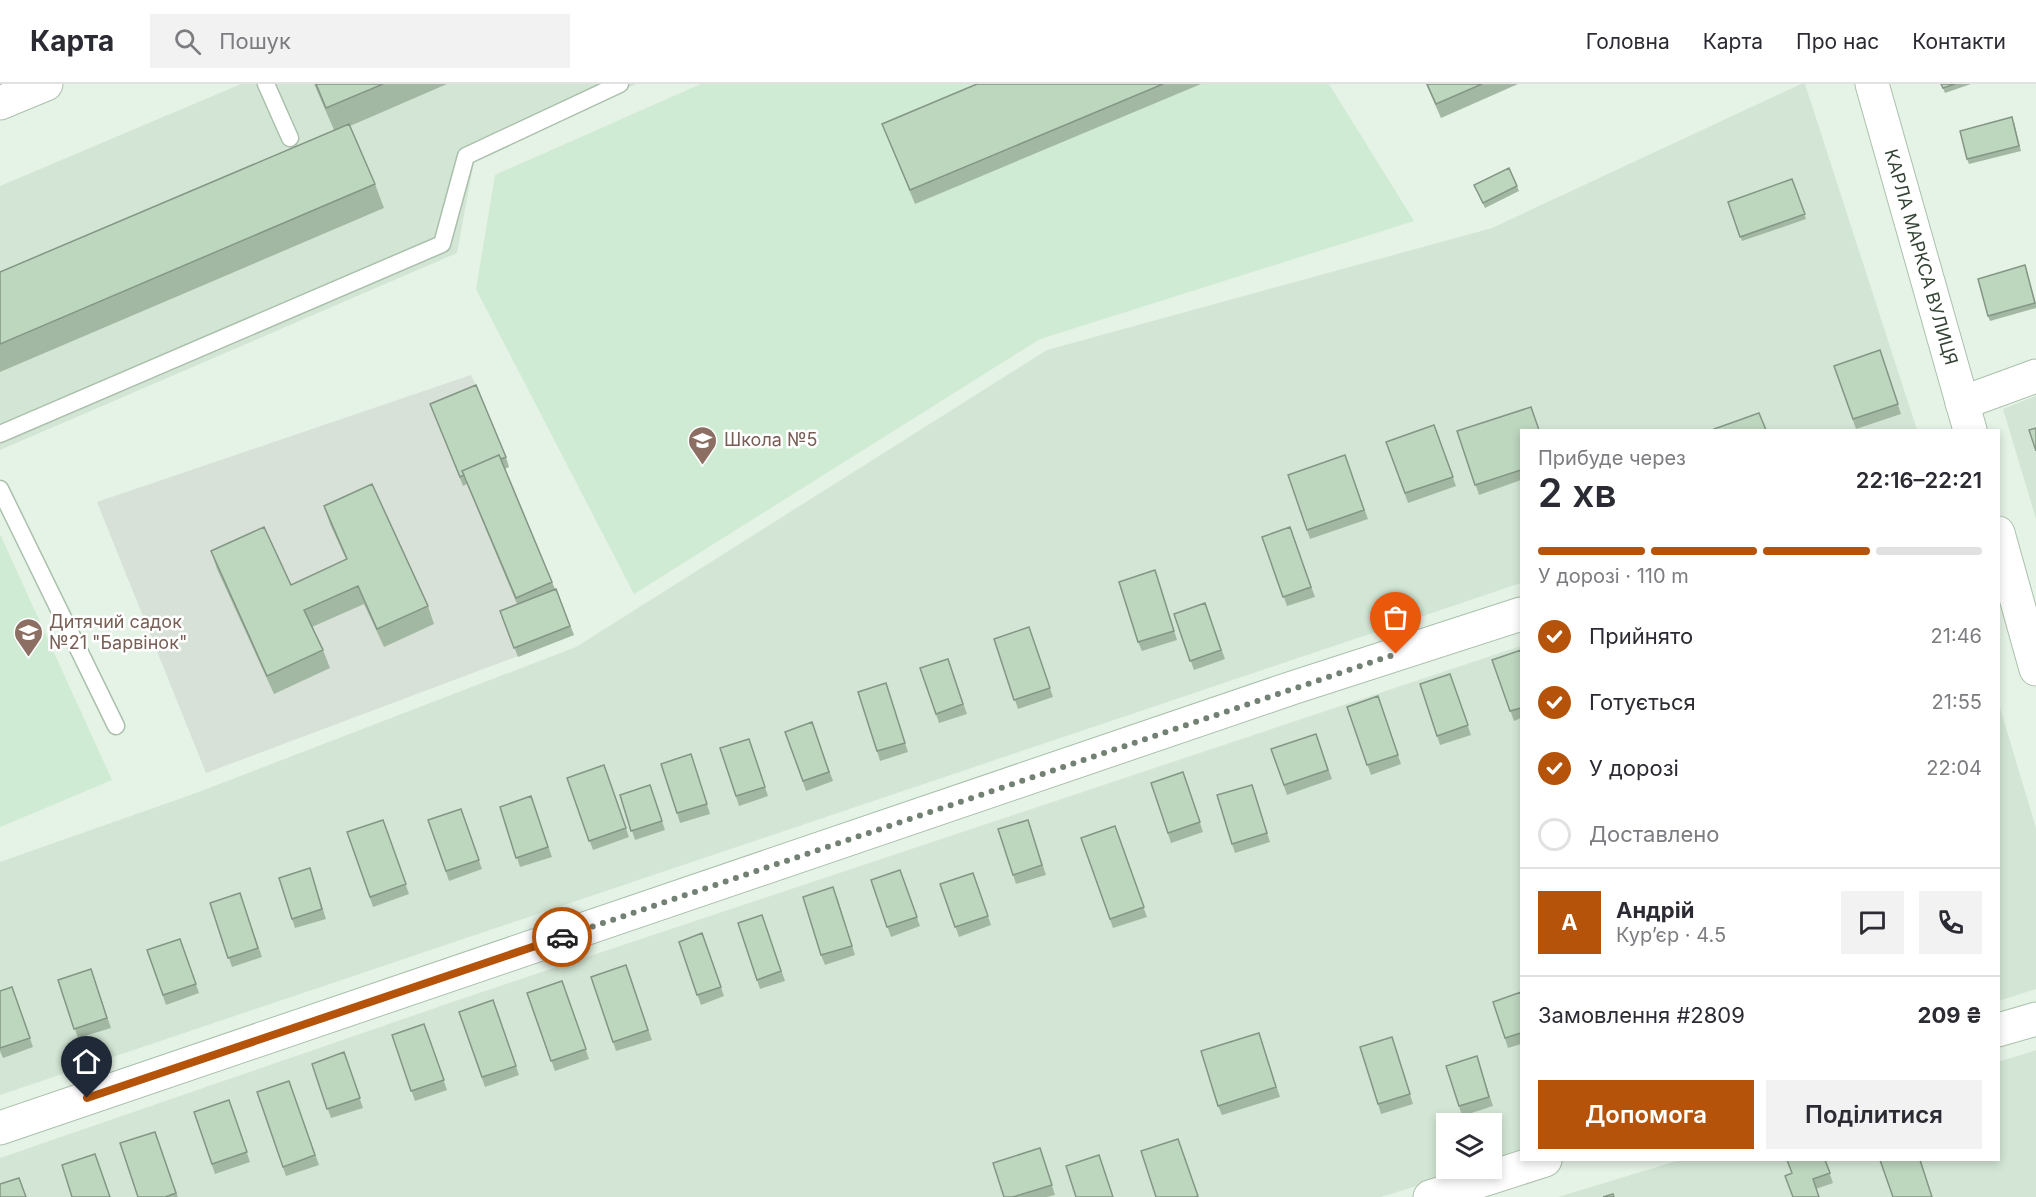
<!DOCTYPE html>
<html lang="uk">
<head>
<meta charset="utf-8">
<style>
  :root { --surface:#fff; --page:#f2f2f3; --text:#2b2b33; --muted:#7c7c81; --line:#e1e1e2; --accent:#b45309 }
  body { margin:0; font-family:Inter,sans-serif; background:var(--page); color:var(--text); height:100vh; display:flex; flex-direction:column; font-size:22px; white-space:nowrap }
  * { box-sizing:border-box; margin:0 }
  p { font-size:20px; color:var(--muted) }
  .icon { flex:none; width:33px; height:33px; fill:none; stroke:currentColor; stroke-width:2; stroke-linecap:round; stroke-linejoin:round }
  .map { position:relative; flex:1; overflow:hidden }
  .panel { position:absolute; left:1520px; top:345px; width:480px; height:732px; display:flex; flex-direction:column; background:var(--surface); border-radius:0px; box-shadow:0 3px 9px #0003 }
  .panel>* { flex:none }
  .controls { position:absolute; left:1436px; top:1029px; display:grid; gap:12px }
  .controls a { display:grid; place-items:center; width:66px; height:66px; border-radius:0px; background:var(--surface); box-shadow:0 3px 9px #0003; font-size:30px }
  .pin { position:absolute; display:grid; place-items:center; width:51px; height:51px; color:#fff; margin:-62px -26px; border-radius:50% 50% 50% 0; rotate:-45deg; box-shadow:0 0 6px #0007 }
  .pin .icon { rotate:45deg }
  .courier { position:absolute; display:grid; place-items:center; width:60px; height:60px; margin:-30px; border:4px solid #b45309; border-radius:50%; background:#fff; color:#222; box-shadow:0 2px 8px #0007 }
  .headline em { font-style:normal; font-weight:600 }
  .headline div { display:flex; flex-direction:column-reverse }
  .headline { display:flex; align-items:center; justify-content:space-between; height:102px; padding:0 18px }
  h1 { font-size:39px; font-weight:600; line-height:45px }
  .bar { display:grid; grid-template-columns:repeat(4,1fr); gap:9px 6px; align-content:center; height:72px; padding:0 18px }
  .bar i { height:8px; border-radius:4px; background:var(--line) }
  .bar .active { background:var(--accent) }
  .bar p { grid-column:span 4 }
  .line { display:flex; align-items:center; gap:15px; padding:0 18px; border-top:2px solid var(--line) }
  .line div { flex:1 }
  .round { display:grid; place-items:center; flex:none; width:63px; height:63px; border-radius:0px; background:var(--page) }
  ol { padding:0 18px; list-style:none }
  li { display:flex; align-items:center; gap:18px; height:66px }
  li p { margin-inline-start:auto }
  li .icon { padding:6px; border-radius:50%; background:var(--accent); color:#fff; stroke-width:4 }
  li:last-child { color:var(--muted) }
  li i { width:33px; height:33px; border:3px solid var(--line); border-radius:50% }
  .primary-button { display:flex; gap:12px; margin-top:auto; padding:12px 18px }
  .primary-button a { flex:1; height:69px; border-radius:0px; background:var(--accent); color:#fff; font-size:24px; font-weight:600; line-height:69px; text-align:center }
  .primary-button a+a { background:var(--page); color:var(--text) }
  header { display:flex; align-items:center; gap:36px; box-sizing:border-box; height:84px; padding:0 30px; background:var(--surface); border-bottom:2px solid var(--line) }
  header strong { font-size:28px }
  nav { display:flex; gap:33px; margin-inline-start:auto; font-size:21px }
  .search { width:420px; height:54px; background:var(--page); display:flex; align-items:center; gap:15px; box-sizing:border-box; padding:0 21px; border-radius:0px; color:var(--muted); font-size:22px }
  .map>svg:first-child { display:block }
  .residential { fill:#d3e6d5 }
  .industrial { fill:#d7e1d7 }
  .education { fill:#cfebd3 }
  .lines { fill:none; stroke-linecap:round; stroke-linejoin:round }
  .service-casing { stroke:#aac0ac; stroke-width:19 }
  .minor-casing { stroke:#aac0ac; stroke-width:35 }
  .tertiary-casing { stroke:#aac0ac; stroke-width:35 }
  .service { stroke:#fff; stroke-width:16 }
  .minor { stroke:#fff; stroke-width:33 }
  .tertiary { stroke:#fff; stroke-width:33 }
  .wall { fill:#a3b8a3 }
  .building { fill:#bdd6be; stroke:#849685; stroke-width:1.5 }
  .done { stroke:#728173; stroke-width:6; stroke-dasharray:0 10.8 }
  .route { stroke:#b45309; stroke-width:8 }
  .labels { text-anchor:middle; stroke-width:5; stroke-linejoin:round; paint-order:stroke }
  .street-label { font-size:18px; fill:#344435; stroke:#fff }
  .education-label { font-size:18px; fill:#785e54; stroke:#fff; text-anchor:start }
</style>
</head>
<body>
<header>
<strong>Карта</strong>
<div class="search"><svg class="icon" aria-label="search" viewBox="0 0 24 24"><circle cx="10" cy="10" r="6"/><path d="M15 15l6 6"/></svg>Пошук</div>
<nav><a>Головна</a><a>Карта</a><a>Про нас</a><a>Контакти</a></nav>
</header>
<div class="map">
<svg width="2036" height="1113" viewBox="0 0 2036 1113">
  <rect width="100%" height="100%" fill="#e5f2e6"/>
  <path class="residential" d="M241,0H636L474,77L457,169L0,366V102Z
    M1801,0H1805L1917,346H1521V499L0,1011V778L196,709L576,563L1047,266L1492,144Z
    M2036,312V435L2003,325Z
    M1521,562V1069L1491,1078V1040H1446V1084L1471,1085L1381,1113H0V1074L470,912Z
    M1998,617L2036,744V905L1998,917Z
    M2036,966V1113H1558L1680,1076H1998V978Z"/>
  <path class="industrial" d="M471,291L480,310L505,385L574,551L206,689L97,418Z"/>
  <path class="education" d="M701,0H1329L1414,137L1040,255L634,510L476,205L495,91Z
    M0,450L112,696L0,743Z"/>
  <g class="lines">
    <defs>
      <path id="service" d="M266,0L290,54
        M0,350L442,160L466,72L620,0
        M0,405L116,642"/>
      <path id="minor" d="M1962,319L2036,292
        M1998,946L2036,935
        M0,1044L1292,604L1521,530
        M1430,1113L1545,1076"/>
      <path id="tertiary" d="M1872,0L1970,346
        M0,19L46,0
        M1998,449L2036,585"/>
    </defs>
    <use href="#service" class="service-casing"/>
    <use href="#minor" class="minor-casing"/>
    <use href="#tertiary" class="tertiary-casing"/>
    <use href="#service" class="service"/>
    <use href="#minor" class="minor"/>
    <use href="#tertiary" class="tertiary"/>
  </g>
  <path class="wall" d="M314,0H447L350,42L375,100L384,124L0,288V188L334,46Z
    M977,0H1201L915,120L882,40Z
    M1426,0H1518L1441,34Z
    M1941,0H1971L1945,9Z
    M2014,38L2021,67L1969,80L1967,75Z
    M1792,95L1806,135L1742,157L1728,118Z
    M1474,101L1517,102L1519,107L1485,124Z
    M2025,181L2036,220V224L1990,237L1988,232Z
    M1880,266L1901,330L1856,345L1834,282Z
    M434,329L506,373L509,383L505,385L555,505H556L574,551L518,573L500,527L517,520L467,400L463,402Z
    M1434,341L1456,402L1408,419L1386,358Z
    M1521,346V396L1479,411L1457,347Z
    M1345,371L1368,435L1310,455L1288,391Z
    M324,422L428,522L434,540L384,563L364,520L312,543L323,566L330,584L274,610L217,485L211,467L291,501L346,475L330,440Z
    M1290,443L1315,513L1287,522L1262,453Z
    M1158,496L1177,556L1142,567L1138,558Z
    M1205,519L1225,575L1194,586L1174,530Z
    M1029,543L1053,613L1018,625L994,555Z
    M1521,566V634L1514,637L1492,576Z
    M948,575L967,630L939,639L920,584Z
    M1450,590L1471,651L1440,661L1420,600Z
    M886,599L908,668L880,677L877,667Z
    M1378,612L1401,680L1371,691L1347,623Z
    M812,638L833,697L806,707L785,648Z
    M1316,650L1332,695L1287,711L1271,665Z
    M749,655L768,712L739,722L720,664Z
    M691,670L710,730L680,739L677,729Z
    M604,681L629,753L593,766L567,694Z
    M1183,688L1203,748L1171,759L1151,699Z
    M650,701L665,746L635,756L620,711Z
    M1255,710L1270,758L1235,769L1232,760Z
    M531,712L552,773L520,783L500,723Z
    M461,725L482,785L449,797L428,736Z
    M383,736L409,810L373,823L347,748Z
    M1028,736L1046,791L1016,800L998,745Z
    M1115,742L1147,833L1113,844L1081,754Z
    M310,784L326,835L295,844L292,835Z
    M900,786L920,842L891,853L871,796Z
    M973,789L991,841L959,853L940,800Z
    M240,809L262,873L232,883L210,819Z
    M837,813L855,871L825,881L821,871Z
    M762,831L785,897L760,905L738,839Z
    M702,849L724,912L701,921L679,858Z
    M180,855L199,909L166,921L147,866Z
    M626,881L652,956L616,967L591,893Z
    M91,885L111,944L78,954L58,896Z
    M562,897L589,975L555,987L527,909Z
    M12,903L33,963L3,974L0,967V907Z
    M1521,908V960L1508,964L1493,918Z
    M493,916L519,991L485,1003L459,928Z
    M424,940L447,1006L415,1017L392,951Z
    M1392,953L1413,1020L1381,1030L1378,1020Z
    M1262,958L1280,1013L1222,1031L1218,1022Z
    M344,968L363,1024L331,1034L312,980Z
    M1480,982L1493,1022L1462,1032L1459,1022Z
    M289,997L319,1081L286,1092L257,1008Z
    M229,1016L250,1078L215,1090L194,1028Z
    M155,1048L178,1113H138Z
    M1040,1064L1055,1111L1047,1113H1004Z
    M1825,1076L1833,1099L1793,1113Z"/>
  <path class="building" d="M316,0H383L326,24Z
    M977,0H1163L910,106L882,40Z
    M1427,0H1482L1436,20Z
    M1941,0H1955L1943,4Z
    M2012,33L2019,62L1967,75L1960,47Z
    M349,40L375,100L0,260V188Z
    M1509,84L1517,102L1483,119L1474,101Z
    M1792,95L1805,130L1740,153L1728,118Z
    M2025,181L2035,219L1988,232L1978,195Z
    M1880,266L1898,320L1853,335L1834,282Z
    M476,301L506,373L501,375L499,371L462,387L464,391L460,393L430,320Z
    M1531,323L1539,346H1521V386L1475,401L1457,347Z
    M1759,329L1766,346H1715L1714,345Z
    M1434,341L1453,393L1405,409L1386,358Z
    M2036,344V367L2029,346Z
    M499,371L552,498L516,514L462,387Z
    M1345,371L1364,426L1307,446L1288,391Z
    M372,400L428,522L377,545L358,502L304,526L323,566L267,592L211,467L264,443L291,501L347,475L324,422Z
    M1290,443L1311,503L1283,513L1262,453Z
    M1155,486L1174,547L1138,558L1119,498Z
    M556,505L570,542L514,564L500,527Z
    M1205,519L1221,566L1190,577L1174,530Z
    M1029,543L1050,604L1014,616L994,555Z
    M1521,566V624L1510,627L1492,576Z
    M948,575L963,620L936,630L920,584Z
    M1450,590L1468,641L1437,652L1420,600Z
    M886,599L905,659L877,667L858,608Z
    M1378,612L1398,671L1367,681L1347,623Z
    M812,638L829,688L803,697L785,648Z
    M1316,650L1328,686L1284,701L1271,665Z
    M749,655L765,703L736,712L720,664Z
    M691,670L707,720L677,729L661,680Z
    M604,681L626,744L589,757L567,694Z
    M1183,688L1200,738L1168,749L1151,699Z
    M650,701L662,737L631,747L620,711Z
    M1252,701L1267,749L1232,760L1217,711Z
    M531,712L548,763L516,774L500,723Z
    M461,725L479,776L446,787L428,736Z
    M383,736L406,800L370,813L347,748Z
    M1028,736L1042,781L1013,791L998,745Z
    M1115,742L1144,823L1110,835L1081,754Z
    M310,784L322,825L292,835L279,794Z
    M900,786L917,833L887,843L871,796Z
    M973,789L988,832L955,843L940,800Z
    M833,803L852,862L821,871L803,813Z
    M240,809L258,864L228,874L210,819Z
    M762,831L781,887L757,896L738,839Z
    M702,849L721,903L697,911L679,858Z
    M180,855L196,900L163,911L147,866Z
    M626,881L648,946L613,958L591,893Z
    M91,885L107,934L74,945L58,896Z
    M562,897L586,965L551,977L527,909Z
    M12,903L30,954L0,964V907Z
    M1521,908V949L1505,954L1493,918Z
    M493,916L516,982L482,993L459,928Z
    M424,940L444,996L411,1007L392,951Z
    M1259,949L1276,1003L1218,1022L1201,967Z
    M1392,953L1410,1010L1378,1020L1360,963Z
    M344,968L360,1014L327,1025L312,980Z
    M1477,972L1489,1013L1459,1022L1446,982Z
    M289,997L315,1071L283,1083L257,1008Z
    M229,1016L247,1068L212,1080L194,1028Z
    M155,1048L176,1109L165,1113H138L120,1059Z
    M1178,1055L1198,1112L1195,1113H1156L1141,1067Z
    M1040,1064L1052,1101L1013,1113H1004L993,1079Z
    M95,1070L110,1113H72L62,1081Z
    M1099,1071L1113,1113H1076L1066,1082Z
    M1787,1076H1825L1830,1089L1813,1095L1819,1113H1793L1785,1092L1792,1089Z
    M1880,1076H1920L1932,1113H1893Z
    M19,1094L26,1113H0V1100Z
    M1613,1110L1614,1113H1603Z"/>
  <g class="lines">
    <path class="done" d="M562,853L1396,570"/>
    <path class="route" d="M87,1014L562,853"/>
  </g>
  <defs>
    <symbol id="school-pin" viewBox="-11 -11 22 30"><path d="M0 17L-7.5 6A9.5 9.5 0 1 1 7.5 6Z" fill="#8d6e63" stroke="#fff"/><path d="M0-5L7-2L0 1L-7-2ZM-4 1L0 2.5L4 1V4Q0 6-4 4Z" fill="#fff"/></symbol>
  </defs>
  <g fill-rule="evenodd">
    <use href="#school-pin" x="686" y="340" width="33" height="45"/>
    <use href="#school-pin" x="12" y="532" width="33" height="45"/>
  </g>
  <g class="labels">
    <g class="street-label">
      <text transform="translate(1921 173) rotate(74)" y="6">КАРЛА МАРКСА ВУЛИЦЯ</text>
    </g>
    <g class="education-label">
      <text x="724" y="362">Школа №5</text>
      <text x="49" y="544">Дитячий садок<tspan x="49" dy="21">№21 "Барвінок"</tspan></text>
    </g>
  </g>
</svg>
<div class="controls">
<a><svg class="icon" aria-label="layers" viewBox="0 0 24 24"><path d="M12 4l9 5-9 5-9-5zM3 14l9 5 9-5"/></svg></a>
</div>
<div class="pin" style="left:1396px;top:570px;background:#ea580c"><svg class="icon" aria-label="bag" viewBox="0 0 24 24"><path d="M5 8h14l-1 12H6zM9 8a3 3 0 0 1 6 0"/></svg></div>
<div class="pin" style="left:87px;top:1014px;background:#1f2937"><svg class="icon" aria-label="home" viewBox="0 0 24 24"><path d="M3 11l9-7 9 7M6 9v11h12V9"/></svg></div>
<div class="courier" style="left:562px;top:853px"><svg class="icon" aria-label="car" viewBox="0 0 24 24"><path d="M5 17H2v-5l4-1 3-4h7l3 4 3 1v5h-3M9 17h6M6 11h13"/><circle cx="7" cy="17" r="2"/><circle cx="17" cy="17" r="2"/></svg></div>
<section class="panel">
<div class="headline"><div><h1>2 хв</h1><p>Прибуде через</p></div><em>22:16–22:21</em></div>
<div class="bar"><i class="active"></i><i class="active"></i><i class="active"></i><i></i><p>У дорозі · 110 m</p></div>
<ol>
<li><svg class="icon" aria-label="check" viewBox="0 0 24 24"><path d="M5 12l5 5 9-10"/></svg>Прийнято<p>21:46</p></li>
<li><svg class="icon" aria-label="check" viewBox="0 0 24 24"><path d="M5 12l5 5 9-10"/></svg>Готується<p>21:55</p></li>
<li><svg class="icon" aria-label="check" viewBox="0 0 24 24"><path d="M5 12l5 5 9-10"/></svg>У дорозі<p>22:04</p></li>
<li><i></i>Доставлено</li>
</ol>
<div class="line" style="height:108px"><b class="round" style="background:var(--accent);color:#fff">А</b><div><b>Андрій</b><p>Кур’єр · 4.5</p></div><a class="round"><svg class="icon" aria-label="chat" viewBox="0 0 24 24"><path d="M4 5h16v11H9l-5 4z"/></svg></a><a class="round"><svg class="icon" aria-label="phone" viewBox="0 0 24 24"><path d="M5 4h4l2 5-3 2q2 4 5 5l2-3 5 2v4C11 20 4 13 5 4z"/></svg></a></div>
<div class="line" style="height:78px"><div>Замовлення #2809</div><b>209 ₴</b></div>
<div class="primary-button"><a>Допомога</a><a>Поділитися</a></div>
</section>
</div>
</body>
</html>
